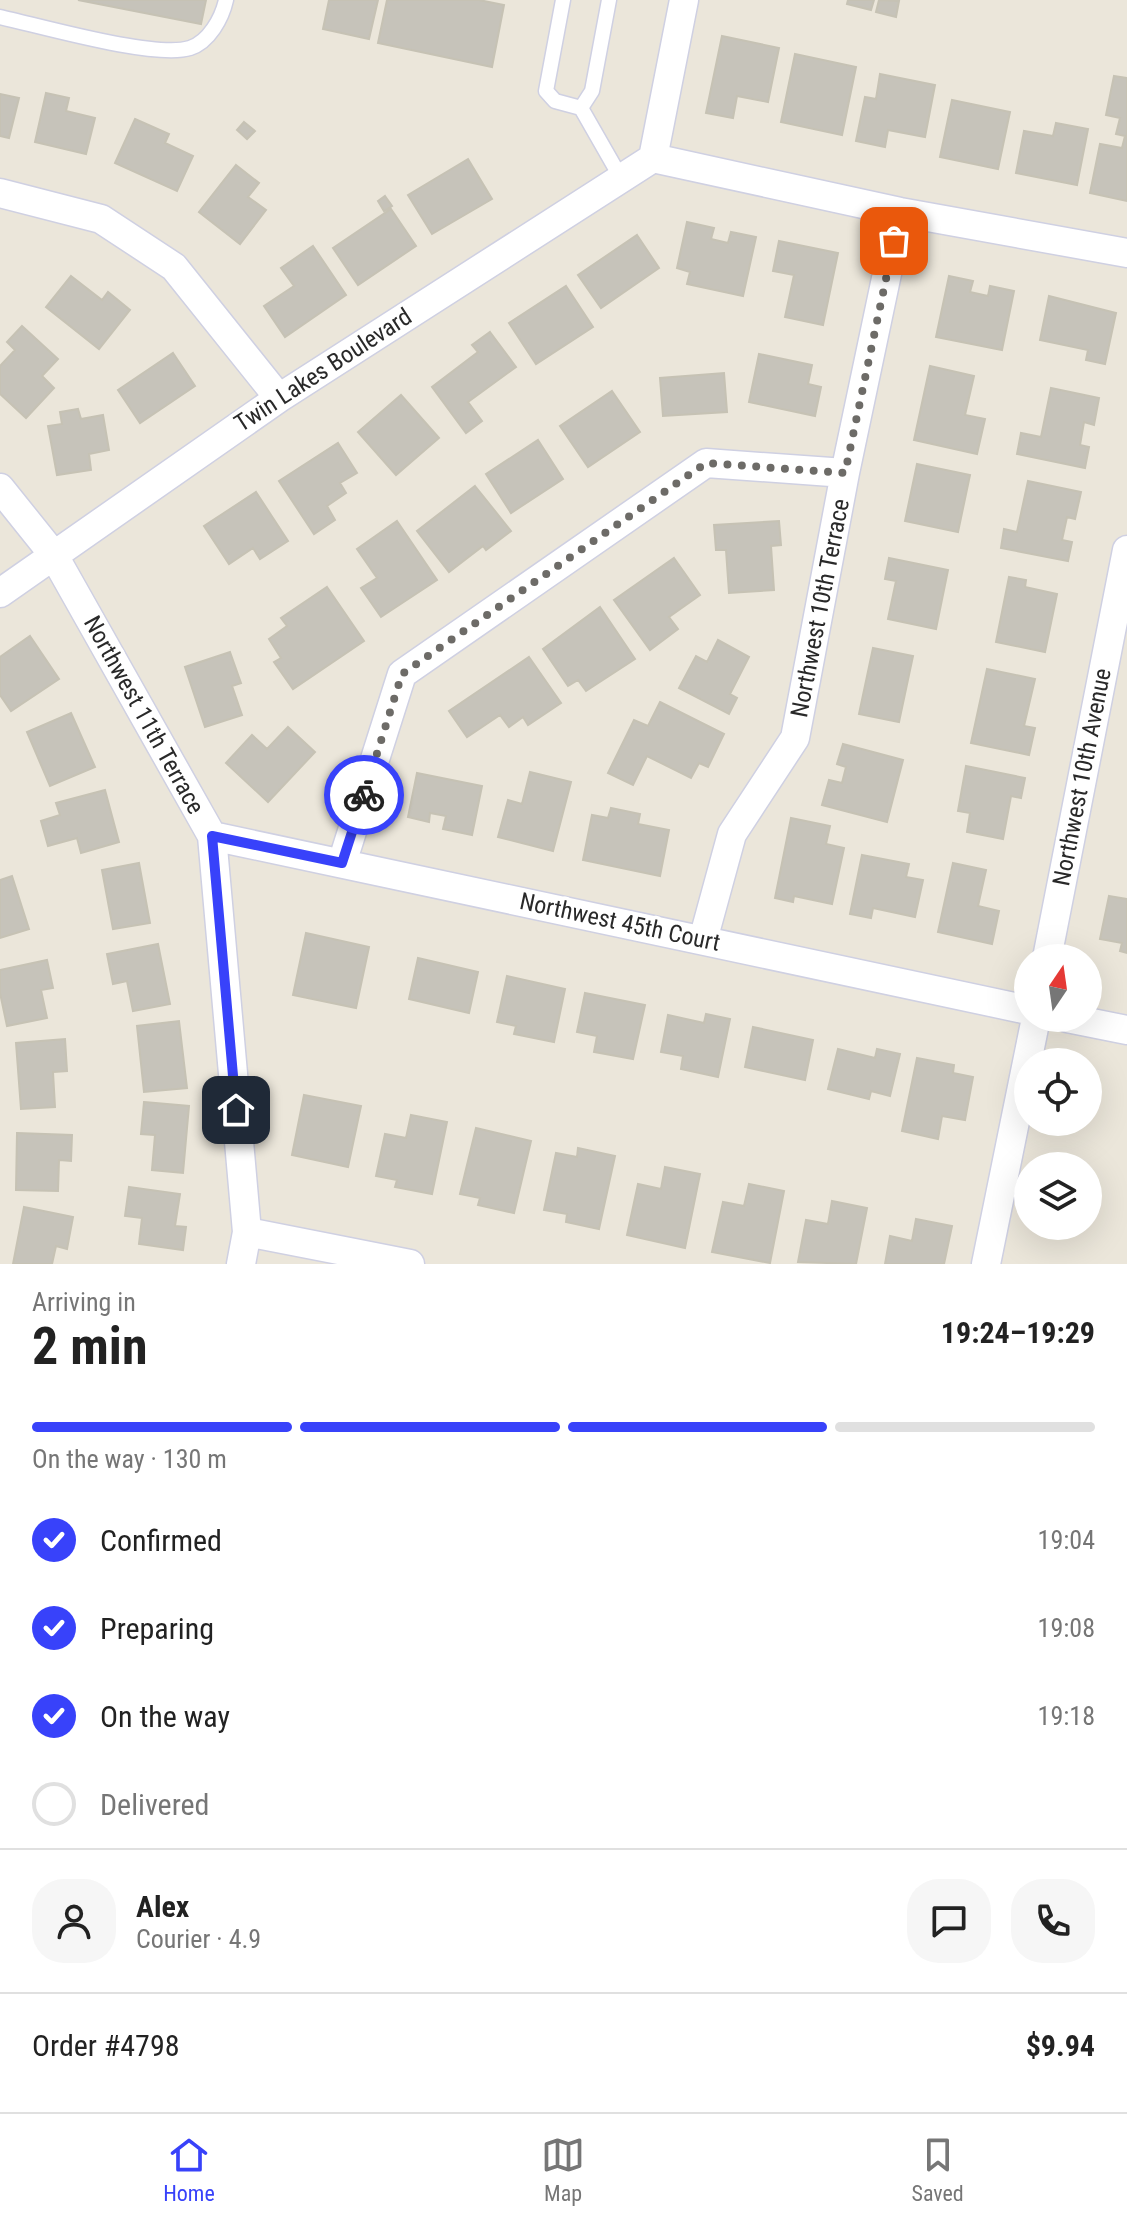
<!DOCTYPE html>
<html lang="en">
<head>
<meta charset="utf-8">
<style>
  :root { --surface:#fff; --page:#f6f6f6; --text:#222; --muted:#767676; --line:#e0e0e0; --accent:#3842fa }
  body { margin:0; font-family:"Roboto Condensed",sans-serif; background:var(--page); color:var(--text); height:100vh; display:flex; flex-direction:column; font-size:30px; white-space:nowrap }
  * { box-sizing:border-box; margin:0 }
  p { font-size:26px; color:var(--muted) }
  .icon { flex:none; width:44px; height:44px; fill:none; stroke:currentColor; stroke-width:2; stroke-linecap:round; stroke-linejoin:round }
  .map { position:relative; height:1264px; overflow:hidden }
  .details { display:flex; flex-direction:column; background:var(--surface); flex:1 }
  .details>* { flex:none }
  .needle { width:52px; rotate:13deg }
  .tools { position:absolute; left:1014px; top:944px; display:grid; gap:16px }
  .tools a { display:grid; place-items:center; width:88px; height:88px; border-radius:50%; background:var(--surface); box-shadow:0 8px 32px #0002; font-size:40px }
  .pin { position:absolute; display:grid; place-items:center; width:68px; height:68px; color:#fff; margin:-34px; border-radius:16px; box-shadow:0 4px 12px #0006 }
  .courier { position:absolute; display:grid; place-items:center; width:80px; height:80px; margin:-40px; border:6px solid #3842fa; border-radius:50%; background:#fff; color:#222; box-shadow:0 2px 10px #0007 }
  .summary em { font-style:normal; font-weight:700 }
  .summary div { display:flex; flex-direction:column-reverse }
  .summary { display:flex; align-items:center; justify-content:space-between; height:136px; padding:0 32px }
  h1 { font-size:52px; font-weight:700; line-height:60px }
  .bar { display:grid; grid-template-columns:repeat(4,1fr); gap:12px 8px; align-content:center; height:96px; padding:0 32px }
  .bar i { height:10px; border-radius:6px; background:var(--line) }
  .bar .current { background:var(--accent) }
  .bar p { grid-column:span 4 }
  .line { display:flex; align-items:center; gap:20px; padding:0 32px; border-top:2px solid var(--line) }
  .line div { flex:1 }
  .round { display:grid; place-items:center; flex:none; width:84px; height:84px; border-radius:32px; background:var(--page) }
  ol { padding:0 32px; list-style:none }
  li { display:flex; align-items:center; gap:24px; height:88px }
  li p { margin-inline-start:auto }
  li .icon { padding:8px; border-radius:50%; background:var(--accent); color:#fff; stroke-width:4 }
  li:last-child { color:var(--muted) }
  li i { width:44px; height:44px; border:4px solid var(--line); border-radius:50% }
  .tab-bar { display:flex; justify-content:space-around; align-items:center; height:112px; border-top:2px solid var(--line); background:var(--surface); font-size:22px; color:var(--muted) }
  .tab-bar a { display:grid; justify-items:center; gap:4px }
  .tab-bar .current { color:var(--accent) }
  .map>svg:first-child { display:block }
  .building { fill:#c6c3ba; stroke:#c6c2b4; stroke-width:2 }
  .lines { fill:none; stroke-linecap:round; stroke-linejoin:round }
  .service-casing { stroke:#cfd0e2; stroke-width:17 }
  .minor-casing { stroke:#cfd0e2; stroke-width:31 }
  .service { stroke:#fff; stroke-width:14 }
  .minor { stroke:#fff; stroke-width:28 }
  .done { stroke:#6d6b67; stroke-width:8; stroke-dasharray:0 14.4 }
  .route { stroke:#3842fa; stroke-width:10 }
  .labels { text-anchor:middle; stroke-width:7; stroke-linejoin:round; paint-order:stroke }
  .street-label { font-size:24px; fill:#292929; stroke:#fff }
</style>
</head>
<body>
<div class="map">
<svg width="1127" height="1264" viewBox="0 0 1127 1264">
  <rect width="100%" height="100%" fill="#ebe6da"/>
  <path class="building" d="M78,0H206L201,24Z
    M329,0H378L369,39L323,29Z
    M387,0H479L504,5L492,67L378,43Z
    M848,0H874L871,10L847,4Z
    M879,0L899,1L896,17L876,12Z
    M722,36L779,48L768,102L737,96L733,118L706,113Z
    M795,54L856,67L842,135L781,122Z
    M880,74L935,85L925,137L888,130L885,147L856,141L865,97L876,99Z
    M1114,76L1127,78V201L1090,193L1100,144L1122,148L1125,136L1116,134L1120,118L1106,115Z
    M46,93L69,98L66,111L95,118L86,154L35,142Z
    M0,94L19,98L9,138L0,136Z
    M952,100L1010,112L998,169L940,157Z
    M135,119L169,134L165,143L193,156L177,191L115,163Z
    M244,122L255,131L247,139L237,130Z
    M1056,123L1088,129L1077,185L1016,173L1024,131L1053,136Z
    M468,159L492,199L432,234L408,195Z
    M236,165L259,183L248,197L266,210L240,244L199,212Z
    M385,196L392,206L384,211L378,201Z
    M391,209L416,246L358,285L333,248Z
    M687,222L714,228L711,239L728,243L731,232L756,237L743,296L687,284L690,272L677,268Z
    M637,235L659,268L601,308L578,275Z
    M779,241L838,253L823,325L785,317L794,275L773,271Z
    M313,246L346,295L285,337L264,306L294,286L281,268Z
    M71,276L102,300L108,292L130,310L99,349L46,307Z
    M949,276L973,281L970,292L988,296L990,286L1014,291L1002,350L936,337Z
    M566,286L593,327L536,364L509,323Z
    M1049,296L1116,313L1105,364L1086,360L1088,350L1040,340Z
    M22,326L58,359L42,376L54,388L26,418L0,394V366L15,350L7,342Z
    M490,332L516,367L468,402L482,421L466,433L432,387L478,352L472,345Z
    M173,353L195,386L140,423L118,390Z
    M759,354L812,365L808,384L821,387L815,416L749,402Z
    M930,366L974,376L965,415L985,419L977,454L914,440Z
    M724,373L727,412L663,416L660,378Z
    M1051,388L1099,398L1094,425L1084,422L1080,445L1089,447L1085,468L1017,454L1021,433L1041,437Z
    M612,391L640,432L588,467L560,426Z
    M401,395L439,438L396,475L358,432Z
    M78,409L81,419L103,415L109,450L89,454L91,470L57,475L48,426L62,424L60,412Z
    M538,440L563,479L511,513L486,474Z
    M338,443L357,473L340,483L346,493L327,506L335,520L314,534L279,481Z
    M917,464L970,475L958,532L905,521Z
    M1028,481L1081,492L1075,519L1067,517L1062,540L1072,542L1068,561L1001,548L1004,529L1017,532Z
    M475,486L511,531L486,550L483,546L449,572L417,531Z
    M256,492L288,541L260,559L253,548L229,564L204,526Z
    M397,521L437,580L381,617L361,588L377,578L357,549Z
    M779,521L781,545L771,546L774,590L729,593L726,550H716L714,525Z
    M674,558L700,595L669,617L678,629L650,650L614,600Z
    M889,558L948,570L936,629L888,619L896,581L885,579Z
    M1009,577L1026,580L1025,587L1057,594L1045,652L996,642Z
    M327,587L364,641L293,689L274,662L281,658L269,639L287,626L281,618Z
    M600,607L635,659L586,691L578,680L568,686L543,649Z
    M30,636L59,679L11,711L0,695V657Z
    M718,640L749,657L730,694L737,698L729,714L679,688L696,656L707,662Z
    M873,648L913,656L899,722L859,714Z
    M230,652L241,683L232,686L242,715L205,727L185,667Z
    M529,657L561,703L528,725L523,717L509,727L500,715L467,737L449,711Z
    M987,669L1035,679L1024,726L1035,728L1029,755L971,743Z
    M660,702L724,734L708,767L699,763L691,778L647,756L633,785L608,773L634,720L648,726Z
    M71,713L95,767L50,786L27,732Z
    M288,727L315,752L268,802L226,763L252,735L267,749Z
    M843,744L903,760L887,822L822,805L829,780L842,783L846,767L837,764Z
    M966,766L1025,778L1021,798L1011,796L1003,839L967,832L970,813L958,811Z
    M530,772L571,782L553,851L498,837L508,800L522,804Z
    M417,773L482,786L472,835L443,829L446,816L430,813L429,822L408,817Z
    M105,790L119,842L81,853L77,838L48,846L41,821L60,815L56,803Z
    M611,808L640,814L638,824L669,830L660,876L583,860L592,815L608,818Z
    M791,818L830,826L826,844L844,848L832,904L794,896L793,902L775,898Z
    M862,855L909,864L906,877L923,880L915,917L873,908L871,918L850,914Z
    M139,863L150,923L113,929L102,870Z
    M953,863L986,870L978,906L999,911L992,944L938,932Z
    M12,876L29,929L0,938V880Z
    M1109,896L1127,899V953L1120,951L1122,943L1100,939Z
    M306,933L369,947L356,1008L293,995Z
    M158,944L170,1004L133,1011L127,981L113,984L107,954Z
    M418,958L478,972L469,1013L409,999Z
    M47,960L53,988L41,990L47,1018L7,1026L0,993V970Z
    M507,976L565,989L554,1042L514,1034L516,1026L497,1022Z
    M585,993L645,1005L633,1059L594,1052L597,1036L577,1032Z
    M706,1014L730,1019L718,1077L681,1069L683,1056L661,1052L668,1015L704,1023Z
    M179,1021L187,1088L144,1092L137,1026Z
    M753,1027L813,1040L805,1080L745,1067Z
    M65,1039L67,1071L53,1072L55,1107L21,1109L16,1043Z
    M838,1049L875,1058L877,1049L900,1054L890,1096L871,1091L869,1099L828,1089Z
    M917,1058L954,1065L953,1073L973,1077L965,1120L942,1116L938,1139L902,1131Z
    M304,1095L361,1106L348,1167L292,1155Z
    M144,1102L189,1106L183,1173L152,1170L155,1135L141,1134Z
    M411,1115L447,1122L432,1194L395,1187L397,1180L376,1176L385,1134L406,1138Z
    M476,1128L531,1141L514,1213L478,1205L480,1198L460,1194Z
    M17,1133L72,1135L71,1161L59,1160L58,1191L16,1190Z
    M578,1148L615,1156L599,1229L566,1222L567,1214L544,1210L556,1153L577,1157Z
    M665,1167L700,1174L685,1248L627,1235L638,1184L661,1189Z
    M749,1184L784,1191L770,1263L712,1252L723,1202L744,1206Z
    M129,1187L180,1194L175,1226L186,1227L183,1250L139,1244L142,1218L125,1216Z
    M832,1201L867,1208L856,1264L798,1262L806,1220L828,1224Z
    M24,1207L73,1217L67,1249L56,1246L52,1264H13Z
    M916,1219L952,1226L944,1264H885L890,1236L912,1241Z"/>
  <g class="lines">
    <defs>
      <path id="service" d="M563,0L546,91L555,101L581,108L621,178
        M0,17C41,26 155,59 190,48C209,42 222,18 226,0
        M581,108L592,91L609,0"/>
      <path id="minor" d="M653,158L900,212L1127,253
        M653,158L684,0
        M0,193L101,219L174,267L279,398
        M0,488L53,554L212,836L247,1232L241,1264
        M0,593L279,398L653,158
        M212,836L1028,1010
        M342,863L402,674L706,463L845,473
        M703,940L732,834L795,738L845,473L900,212
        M1047,958L1127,550
        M1067,1018L1127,1030
        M247,1232L410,1264
        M986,1264L1036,1018"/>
    </defs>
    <use href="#service" class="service-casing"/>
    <use href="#minor" class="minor-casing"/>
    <use href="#service" class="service"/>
    <use href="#minor" class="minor"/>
  </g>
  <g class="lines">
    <path class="done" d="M364,795L402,674L706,463L845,473L894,241"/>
    <path class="route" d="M236,1110L212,836L342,863L364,795"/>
  </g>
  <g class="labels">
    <g class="street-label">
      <text transform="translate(323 370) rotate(-33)" y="8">Twin Lakes Boulevard</text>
      <text transform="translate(820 608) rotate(-79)" y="8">Northwest 10th Terrace</text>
      <text transform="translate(144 715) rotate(61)" y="8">Northwest 11th Terrace</text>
      <text transform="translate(1082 777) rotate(-79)" y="8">Northwest 10th Avenue</text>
      <text transform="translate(620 922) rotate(12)" y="8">Northwest 45th Court</text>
    </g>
  </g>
</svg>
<div class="tools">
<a><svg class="needle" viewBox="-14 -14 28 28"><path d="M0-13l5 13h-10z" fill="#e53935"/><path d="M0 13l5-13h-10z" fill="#767676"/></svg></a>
<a><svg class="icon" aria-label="locate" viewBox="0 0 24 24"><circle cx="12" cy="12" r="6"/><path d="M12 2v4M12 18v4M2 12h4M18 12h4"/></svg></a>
<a><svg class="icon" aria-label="layers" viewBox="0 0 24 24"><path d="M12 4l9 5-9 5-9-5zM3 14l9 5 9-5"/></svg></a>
</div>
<div class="pin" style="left:894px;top:241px;background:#ea580c"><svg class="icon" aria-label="bag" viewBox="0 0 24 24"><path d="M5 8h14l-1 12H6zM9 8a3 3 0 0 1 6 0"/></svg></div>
<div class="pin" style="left:236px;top:1110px;background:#1f2937"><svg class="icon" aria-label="home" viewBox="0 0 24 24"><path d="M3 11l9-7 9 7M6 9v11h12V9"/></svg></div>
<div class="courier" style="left:364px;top:795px"><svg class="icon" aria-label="bike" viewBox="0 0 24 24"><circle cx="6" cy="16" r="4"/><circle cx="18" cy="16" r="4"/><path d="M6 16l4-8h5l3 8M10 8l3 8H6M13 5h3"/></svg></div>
</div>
<section class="details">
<div class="summary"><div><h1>2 min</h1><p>Arriving in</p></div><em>19:24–19:29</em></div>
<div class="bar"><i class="current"></i><i class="current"></i><i class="current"></i><i></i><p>On the way · 130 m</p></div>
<ol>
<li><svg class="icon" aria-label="check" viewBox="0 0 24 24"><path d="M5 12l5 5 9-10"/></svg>Confirmed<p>19:04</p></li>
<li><svg class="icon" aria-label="check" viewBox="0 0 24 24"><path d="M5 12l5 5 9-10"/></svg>Preparing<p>19:08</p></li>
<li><svg class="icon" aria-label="check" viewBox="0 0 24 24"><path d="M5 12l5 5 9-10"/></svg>On the way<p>19:18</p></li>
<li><i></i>Delivered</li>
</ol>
<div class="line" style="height:144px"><a class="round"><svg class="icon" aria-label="person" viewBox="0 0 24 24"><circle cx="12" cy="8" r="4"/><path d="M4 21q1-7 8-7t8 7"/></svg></a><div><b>Alex</b><p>Courier · 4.9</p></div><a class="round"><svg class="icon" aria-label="chat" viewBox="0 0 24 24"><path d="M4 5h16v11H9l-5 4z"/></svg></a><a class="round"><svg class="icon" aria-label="phone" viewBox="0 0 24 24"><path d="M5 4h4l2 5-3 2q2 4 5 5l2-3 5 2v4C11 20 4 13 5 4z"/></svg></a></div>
<div class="line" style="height:104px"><div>Order #4798</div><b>$9.94</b></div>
</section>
<nav class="tab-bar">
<a class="current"><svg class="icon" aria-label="home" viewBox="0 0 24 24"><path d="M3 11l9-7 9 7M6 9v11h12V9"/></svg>Home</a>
<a><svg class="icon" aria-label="map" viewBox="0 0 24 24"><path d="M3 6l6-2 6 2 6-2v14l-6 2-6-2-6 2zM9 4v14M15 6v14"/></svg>Map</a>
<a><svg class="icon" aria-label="saved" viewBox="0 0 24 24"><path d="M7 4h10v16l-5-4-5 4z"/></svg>Saved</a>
</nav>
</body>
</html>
